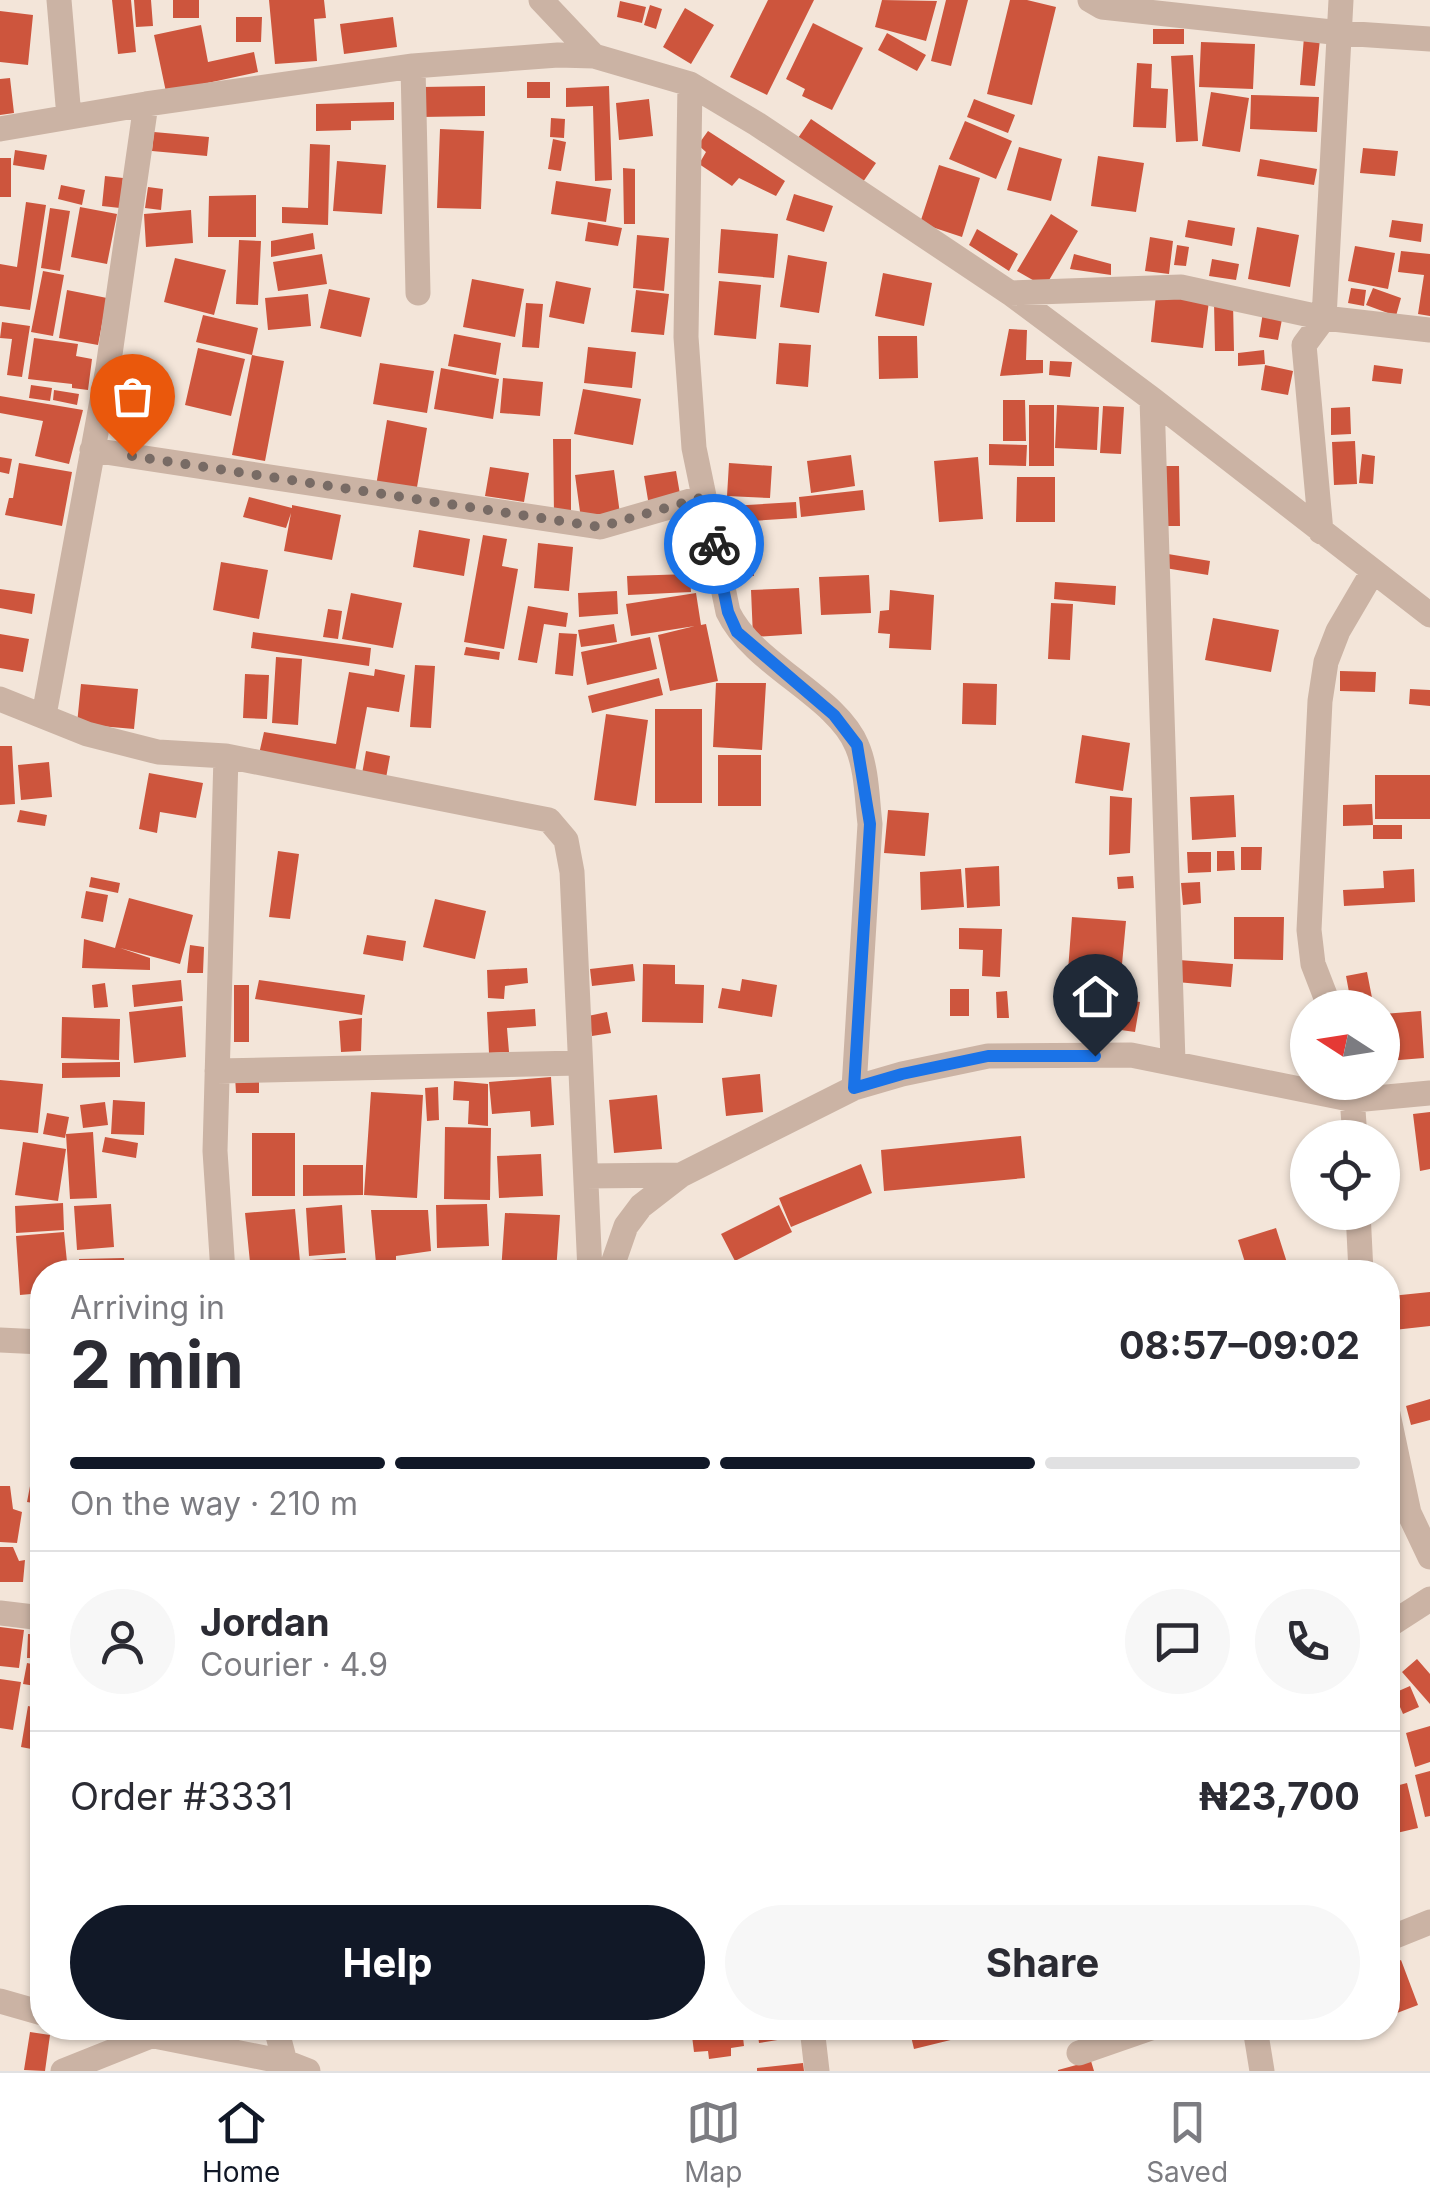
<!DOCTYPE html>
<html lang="en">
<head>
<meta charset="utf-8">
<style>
  :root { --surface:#fff; --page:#f7f7f7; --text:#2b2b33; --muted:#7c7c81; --line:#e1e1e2; --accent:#111827 }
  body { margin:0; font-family:Inter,sans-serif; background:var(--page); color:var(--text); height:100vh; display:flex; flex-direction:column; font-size:38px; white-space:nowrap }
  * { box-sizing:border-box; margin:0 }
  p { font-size:32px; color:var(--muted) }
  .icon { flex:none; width:55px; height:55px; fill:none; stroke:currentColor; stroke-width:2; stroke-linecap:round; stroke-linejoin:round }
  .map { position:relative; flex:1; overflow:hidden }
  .details { position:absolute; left:30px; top:1260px; width:1370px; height:780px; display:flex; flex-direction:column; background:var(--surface); border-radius:40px; box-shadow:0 2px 8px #0004 }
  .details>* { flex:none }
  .needle { width:65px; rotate:282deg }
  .buttons { position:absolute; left:1290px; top:990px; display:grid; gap:20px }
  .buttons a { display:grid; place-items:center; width:110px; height:110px; border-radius:50%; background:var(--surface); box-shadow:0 2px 8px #0004; font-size:50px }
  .pin { position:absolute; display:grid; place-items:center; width:85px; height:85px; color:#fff; margin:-102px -42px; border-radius:50% 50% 50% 0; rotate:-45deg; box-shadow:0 0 10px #0007 }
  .pin .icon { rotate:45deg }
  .courier { position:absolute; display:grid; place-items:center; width:100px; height:100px; margin:-50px; border:8px solid #1a73e8; border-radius:50%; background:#fff; color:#222; box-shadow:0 2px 12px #0007 }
  .headline em { font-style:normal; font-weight:700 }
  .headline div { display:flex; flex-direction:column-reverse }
  .headline { display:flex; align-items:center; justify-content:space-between; height:170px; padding:0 40px }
  h1 { font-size:65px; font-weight:700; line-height:75px }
  .bar { display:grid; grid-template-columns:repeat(4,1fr); gap:15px 10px; align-content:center; height:120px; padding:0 40px }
  .bar i { height:12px; border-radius:8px; background:var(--line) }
  .bar .active { background:var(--accent) }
  .bar p { grid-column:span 4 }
  .line { display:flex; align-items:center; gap:25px; padding:0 40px; border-top:2px solid var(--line) }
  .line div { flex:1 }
  .round { display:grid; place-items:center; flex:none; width:105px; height:105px; border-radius:52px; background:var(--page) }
  .cta { display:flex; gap:20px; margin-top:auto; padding:20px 40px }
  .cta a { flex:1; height:115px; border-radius:60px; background:var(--accent); color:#fff; font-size:40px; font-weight:700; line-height:115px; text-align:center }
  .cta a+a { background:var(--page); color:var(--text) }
  .tab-bar { display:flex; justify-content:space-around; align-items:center; height:140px; border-top:2px solid var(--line); background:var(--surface); font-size:28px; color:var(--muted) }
  .tab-bar a { display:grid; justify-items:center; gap:5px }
  .tab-bar .active { color:var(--accent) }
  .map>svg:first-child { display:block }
  .building { fill:#cd553d }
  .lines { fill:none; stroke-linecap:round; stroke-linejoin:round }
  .minor { stroke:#cbb3a4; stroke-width:25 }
  .done { stroke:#786b65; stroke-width:10; stroke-dasharray:0 18 }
  .route { stroke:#1a73e8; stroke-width:12 }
</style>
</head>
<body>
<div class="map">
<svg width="1430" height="2071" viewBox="0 0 1430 2071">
  <rect width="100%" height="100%" fill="#f3e5d9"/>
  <path class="building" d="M112,0H131L136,52L118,54Z
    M134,0H151L153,26L136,27Z
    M173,0H199V18H173Z
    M269,0H324L326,18L314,19L317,61L275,64Z
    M768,0H814L767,95L730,77Z
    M882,0L937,1L926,41L875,27Z
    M946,0H968L951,66L931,61Z
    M1010,0H1027L1056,7L1032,105L987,94Z
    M620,1L646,7L642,23L617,17Z
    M650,5L662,9L656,29L644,25Z
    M685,8L714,25L691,64L663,47Z
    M0,11L33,15L28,65L0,62Z
    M236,17H262L261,42H236Z
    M393,17L397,47L344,54L340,24Z
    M813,23L863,48L832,110L802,96L805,89L786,79Z
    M201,25L208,62L254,52L258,72L166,92L154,35Z
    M1153,29H1184V44H1153Z
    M887,33L926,55L917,71L878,50Z
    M1304,37L1320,39L1315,86L1300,85Z
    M1201,42L1255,44L1253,89L1199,87Z
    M1193,55L1198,141L1176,142L1171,56Z
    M1137,63L1152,64L1151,88L1168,89L1166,128L1133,127Z
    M10,78L14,113L0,115V79Z
    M527,82H550V98H527Z
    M485,86V116L421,117V87Z
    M609,86L612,180L595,181L593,106L566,107V88Z
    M1211,92L1249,98L1240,152L1202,146Z
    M1251,95L1319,97L1317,132L1250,129Z
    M649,99L653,136L619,140L616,103Z
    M974,99L1015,115L1008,133L967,117Z
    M394,102V120L351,121V130L316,131V104Z
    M551,118L565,119L564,138L550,137Z
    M811,119L876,163L863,182L798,138Z
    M965,121L1012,141L996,179L949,159Z
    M440,129L484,131L481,209L437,208Z
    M708,131L785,181L776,196L739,178L732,186L699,164L706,152L698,145Z
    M154,132L209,137L207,156L152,151Z
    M553,139L566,142L561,171L548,169Z
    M310,144L330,145L328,225L282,223V207L308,208Z
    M1019,147L1062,159L1051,201L1007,190Z
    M1363,148L1398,151L1395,176L1360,173Z
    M15,150L47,155L44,170L13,165Z
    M1098,156L1144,163L1136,212L1091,206Z
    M0,158H11V197H0Z
    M1260,159L1317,169L1314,185L1257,176Z
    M337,161L386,165L382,214L333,211Z
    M939,165L980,178L962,237L920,223Z
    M623,168L635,169V224H624Z
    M105,176L123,178L120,208L102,206Z
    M556,181L611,189L606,222L551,214Z
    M61,185L85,190L82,205L58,199Z
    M148,187L163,189L161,210L145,208Z
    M794,194L833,206L824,232L786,220Z
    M256,195V237H208L209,196Z
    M26,202L46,205L30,310L0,306V264L17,267Z
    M80,207L117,214L107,264L71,257Z
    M50,208L70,211L60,271L41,268Z
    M191,210L193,243L146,247L144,214Z
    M1051,214L1078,231L1045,287L1017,271Z
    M1188,220L1235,228L1232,246L1185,237Z
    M1392,220L1423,224L1421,242L1389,237Z
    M588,222L622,228L618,246L585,241Z
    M1257,227L1299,235L1290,287L1248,279Z
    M721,229L778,234L774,278L718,273Z
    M977,229L1018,254L1009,271L969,245Z
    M313,233L315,249L271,257V241Z
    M637,235L669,238L664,291L633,288Z
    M1150,237L1173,241L1169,274L1145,271Z
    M239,240L261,241L258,305L236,304Z
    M1177,245L1189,247L1186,266L1174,265Z
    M1355,246L1395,253L1388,289L1348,281Z
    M1401,251L1430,254V316L1418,314L1424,275L1398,272Z
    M322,254L327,284L278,291L273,262Z
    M1074,254L1111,264V275L1070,269Z
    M788,255L827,262L819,313L780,307Z
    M175,258L226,270L214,315L164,302Z
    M1212,259L1239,264L1236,280L1209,276Z
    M43,271L64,275L53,336L31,332Z
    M883,273L932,283L924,326L875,316Z
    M472,279L524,289L515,337L463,327Z
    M556,281L591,288L584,324L549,317Z
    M719,281L761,285L756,339L714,335Z
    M1351,288L1366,290L1364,306L1348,303Z
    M1373,288L1401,298L1396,316L1366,305Z
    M329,289L370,298L361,337L320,328Z
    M67,290L107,298L98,345L59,338Z
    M636,290L669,294L664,335L631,332Z
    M308,294L311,326L268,330L265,298Z
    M1156,295L1209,301L1203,348L1151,342Z
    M1214,302H1233L1234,351H1215Z
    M526,303L543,304L539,348L522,347Z
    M1264,306L1284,309L1278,340L1259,337Z
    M203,315L258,328L252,355L196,342Z
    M2,322L30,326L22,377L7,375L12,339L0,338Z
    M1009,329L1027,330L1026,360H1043V373L1000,376Z
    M454,334L501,343L496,375L448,366Z
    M878,336H917L918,378L879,379Z
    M34,338L78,344L76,356L92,359L88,390L72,388V384L28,379Z
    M779,343L811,345L808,387L776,384Z
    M588,347L636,352L632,388L584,383Z
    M198,348L245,359L231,416L185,405Z
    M1264,350L1265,364L1238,366V353Z
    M252,355L284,361L265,461L232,455Z
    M1050,361L1072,362L1070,377L1049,375Z
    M380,363L434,371L427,413L373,404Z
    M1265,365L1293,371L1288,395L1261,390Z
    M1374,365L1403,369L1401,384L1372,381Z
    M441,368L499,379L493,419L434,409Z
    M503,378L543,382L540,416L500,413Z
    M31,385L52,388L50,401L29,398Z
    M583,389L641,399L633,445L574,434Z
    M54,390L79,394L77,405L53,400Z
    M0,396L83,410L69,464L35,456L43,421L0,413Z
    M1003,400H1025L1026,441H1003Z
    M1029,405H1054V466H1029Z
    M1057,405L1099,407L1097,450L1055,448Z
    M1103,406L1124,407L1121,454L1100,453Z
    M1350,407L1351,434L1331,435V408Z
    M387,420L427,428L416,493L376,486Z
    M553,439H571V514H554Z
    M1355,441L1357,484L1334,485L1332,442Z
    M989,444L1027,445L1026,466L989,465Z
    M1362,454L1375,456L1373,484L1359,483Z
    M851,455L855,486L811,493L807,461Z
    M0,457L12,459L9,474L0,472Z
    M978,457L983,519L939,522L934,461Z
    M19,463L72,472L62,526L5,515L9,498H13Z
    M729,463L772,466L770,498L727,496Z
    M1161,466H1179L1180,526H1161Z
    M490,467L529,473L524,502L485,496Z
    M614,470L620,514L581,519L575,475Z
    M676,471L681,500L649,506L644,476Z
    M1017,477H1055V522H1016Z
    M863,490L865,510L801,517L799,497Z
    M249,497L292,508V505L341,515L332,560L284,551L291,513L286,528L243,517Z
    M796,502L797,518L752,521L754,576L735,577L731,506Z
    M419,530L470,539L464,576L413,567Z
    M483,535L507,539L502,566L518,569L504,649L464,642Z
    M538,543L573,547L569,591L534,588Z
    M1168,554L1210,561L1208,575L1165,568Z
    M221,562L268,570L259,619L213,610Z
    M690,574L691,592L628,595L627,576Z
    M869,575L871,613L821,615L819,577Z
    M1055,582L1116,586L1115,605L1054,599Z
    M799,588L802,634L753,637L751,590Z
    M0,589L35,594L32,614L0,608Z
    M890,590L934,595L931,650L889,648L890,634L878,633L880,611L889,610Z
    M617,591L618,614L579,617L578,593Z
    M351,593L402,603L393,648L342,639Z
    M696,593L701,625L706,624L718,681L670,691L658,635L695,626L631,636L626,604Z
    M1051,603L1073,604L1070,660L1048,659Z
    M528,606L568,613L566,627L544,624L537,663L518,660Z
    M328,609L342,611L338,639L323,637Z
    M1213,618L1279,630L1271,672L1205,660Z
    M614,624L617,642L581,647L578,630Z
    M253,632L371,648L369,666L251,648Z
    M559,633L577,634L573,676L555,674Z
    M0,634L29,639L23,672L0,668Z
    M650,637L657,669L587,685L581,652Z
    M466,647L500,652L499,660L464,655Z
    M276,657L302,659L298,725L272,723Z
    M415,665L435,666L431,728L410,727Z
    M375,669L405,675L399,712L367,707L355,771L259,754L264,732L336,744L349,672L374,676Z
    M1340,671L1376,672L1375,692L1340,691Z
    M245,674L269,675L267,719L243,718Z
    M659,678L663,695L592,713L588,696Z
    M716,683H766L762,750L713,747Z
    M963,683L997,684L996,725L962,724Z
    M81,684L138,689L134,729L77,724Z
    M1410,689L1430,690V706L1409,704Z
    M655,709H702V803H655Z
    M606,714L648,720L636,806L594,800Z
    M1082,735L1130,743L1123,791L1075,783Z
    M0,746H12L15,804L0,805Z
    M366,751L390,756L386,778L362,774Z
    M718,755H761V806H718Z
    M49,762L52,797L21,800L18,765Z
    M149,773L203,783L196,818L160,812L157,833L139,829Z
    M1375,775H1430V819H1375Z
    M1234,795L1236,837L1192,840L1190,797Z
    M1110,796L1132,798L1130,853L1109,855Z
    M1372,804L1373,825L1343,826V805Z
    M20,810L47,815L45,826L17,822Z
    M888,810L929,813L925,856L884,853Z
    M1373,825H1402V839H1373Z
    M1241,847H1262L1261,870H1241Z
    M278,851L299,854L290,919L269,917Z
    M1217,851H1234L1235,870L1217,871Z
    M1187,852H1211V872L1188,873Z
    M999,866L1000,906L967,908L965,868Z
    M961,869L964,907L921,910L920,872Z
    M1414,869L1415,902L1344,906L1343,890L1384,888L1383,871Z
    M1133,876L1134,888L1118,889L1117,877Z
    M91,877L120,883L118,893L89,887Z
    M1200,882L1201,903L1183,905L1181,883Z
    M86,891L108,895L103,922L81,918Z
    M129,898L193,915L180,964L120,948L150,958V970L82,968L84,939L115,948Z
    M435,899L486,911L475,959L423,947Z
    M1072,917L1126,921L1121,975L1068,971Z
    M1234,917H1284L1283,960L1234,959Z
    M959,928L1002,929L1000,977L982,976L983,950L959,949Z
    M367,935L406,941L403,961L363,954Z
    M190,945L204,947L203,973H187Z
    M1179,960L1233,964L1231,987L1177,982Z
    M633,964L635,981L592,986L590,969Z
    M643,964L675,965V984L704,985L703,1023L642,1022Z
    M527,968L528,983L505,986L504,999L488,998L487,970Z
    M1367,972L1374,1008H1352L1346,976Z
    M742,979L777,985L772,1017L718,1008L722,988L740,991Z
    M181,980L183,1001L134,1007L132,985Z
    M259,980L365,995L362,1015L255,999Z
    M105,983L108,1007L94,1008L92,985Z
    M234,985H249V1042H234Z
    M950,989H969V1016H950Z
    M1007,991L1009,1018H997L996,992Z
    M1126,1000L1140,1002L1135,1032L1121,1030Z
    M182,1006L186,1057L134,1063L129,1012Z
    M535,1009L536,1026L507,1028L509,1052L489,1053L487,1012Z
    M1421,1011L1424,1058L1387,1061L1383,1014Z
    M607,1012L611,1033L592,1036L588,1016Z
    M62,1017L120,1019L119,1060L61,1058Z
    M362,1018L361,1051L341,1052L339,1021Z
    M120,1062V1077L62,1078V1063Z
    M760,1074L763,1112L726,1116L722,1078Z
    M235,1076L259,1077V1093H236Z
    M551,1077L554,1125L531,1127L530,1111L492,1114L489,1082Z
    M0,1080L43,1084L38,1133L0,1129Z
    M454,1081L488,1084V1126L468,1124L469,1101L453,1100Z
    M438,1087L439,1120L427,1121L425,1088Z
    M371,1092L423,1095L417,1198L364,1195Z
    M657,1095L662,1149L614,1153L609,1100Z
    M113,1100L145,1102L144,1135L111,1134Z
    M105,1102L108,1125L83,1128L80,1105Z
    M1430,1112V1169L1420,1171L1413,1114Z
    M47,1113L69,1117L65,1138L43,1134Z
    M445,1127L491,1128L490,1200L444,1199Z
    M93,1132L97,1198L70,1199L66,1134Z
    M252,1133H295V1196H252Z
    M1021,1136L1025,1178L884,1191L881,1150Z
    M105,1137L138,1143L136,1158L102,1152Z
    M23,1142L66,1149L58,1201L15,1195Z
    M541,1154L543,1196L499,1198L497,1156Z
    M861,1164L872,1193L791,1227L779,1198Z
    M303,1165H363V1195L303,1196Z
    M63,1203L64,1230L16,1233L15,1206Z
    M111,1204L114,1247L77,1250L74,1206Z
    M487,1204L489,1246L437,1248L436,1205Z
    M342,1205L345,1253L309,1256L306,1208Z
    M779,1205L792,1232L735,1261L721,1234Z
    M295,1209L301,1272H251L245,1213Z
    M371,1210H428L431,1251L396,1256V1260L376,1263Z
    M505,1213L560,1215L556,1272H501Z
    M1276,1228L1290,1272H1248L1238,1240Z
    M64,1232L68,1272H42V1293L20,1295L16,1236Z
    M124,1258L125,1272H80L79,1259Z
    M346,1258L347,1272H311V1260Z
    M406,1262L407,1272H371V1267Z
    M1430,1292V1326L1394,1330L1391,1296Z
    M1430,1399V1420L1411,1425L1406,1406Z
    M37,1449L42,1450V1582L35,1581L40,1552L31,1550L39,1504L27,1502Z
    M0,1486H10L13,1509L22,1512L17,1543L0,1542Z
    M1394,1518L1398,1537L1388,1539V1519Z
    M0,1547H13L19,1561L25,1560L23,1582H0Z
    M0,1627L24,1630L19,1668L0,1666Z
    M28,1634L42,1635L41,1658H27Z
    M1417,1659L1430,1674V1704L1402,1672Z
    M27,1663L42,1666V1687L23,1684Z
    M0,1679L21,1682L13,1730L0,1728Z
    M1410,1686L1419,1707L1403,1714L1394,1693Z
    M28,1706L42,1709V1751L21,1747Z
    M1430,1726V1762L1415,1767L1406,1733Z
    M1430,1771V1816L1425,1817L1415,1775Z
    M1407,1783L1418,1828L1388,1835V1788Z
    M1401,1960L1418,2005L1397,2013L1388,1988V1966Z
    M691,2028H742L744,2046L731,2048V2056L709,2059L708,2051L694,2052Z
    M757,2028H795L796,2037L759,2043Z
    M909,2028H969L971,2035L914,2049Z
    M30,2032L50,2035L45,2071L24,2070Z
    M1091,2061L1094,2071H1058V2070Z
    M803,2063L804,2071H757V2068Z"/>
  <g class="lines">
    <path class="minor" d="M59,0L69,117
      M541,0L594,56
      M1090,0L1102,7L1341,33L1430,39
      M413,66L418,293
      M690,84L686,337L694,448L728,612C753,665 837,696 857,746C867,769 867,800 870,824L854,1088
      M0,129L146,104L413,66L558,55L594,56L690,84L757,124L1010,293L1152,399L1430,615
      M1010,293L1181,287L1324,318L1430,330
      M1152,399L1173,1062
      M92,450L600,527L704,497
      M1321,532L1304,345L1324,318L1341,0
      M0,699L87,734L158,752L226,756L549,820L566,840L572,872L590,1272
      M44,715L108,368L146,104
      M1330,1008L1313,964L1309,930L1320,701L1326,662L1338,631L1372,573
      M217,1071L580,1063
      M1351,1083L1355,1138
      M586,1176L681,1175
      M1358,1212L1361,1272
      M223,1272L215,1151L226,756
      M610,1272L626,1226L641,1206L681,1175L854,1088L902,1074L988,1056L1131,1055L1354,1100L1430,1093
      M0,1340L42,1342
      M1388,1414L1409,1513L1430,1557
      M0,1613L42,1618
      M1388,1626L1430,1599
      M1388,1939L1430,1922
      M0,2001L42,2013
      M114,2028L285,2062L308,2071
      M276,2028L285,2062
      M812,2028L817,2071
      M1255,2028L1262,2071
      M1079,2053L1151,2028
      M63,2071L151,2036"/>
  </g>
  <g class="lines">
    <path class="done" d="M132,456L600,527L704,497L714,544"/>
    <path class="route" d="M714,544L728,612L737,632L834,715L857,745L870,824L854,1088L902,1074L988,1056H1095"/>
  </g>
</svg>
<div class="buttons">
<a><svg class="needle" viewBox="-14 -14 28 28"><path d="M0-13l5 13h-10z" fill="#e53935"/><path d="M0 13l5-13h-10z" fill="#7c7c81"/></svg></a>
<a><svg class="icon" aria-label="locate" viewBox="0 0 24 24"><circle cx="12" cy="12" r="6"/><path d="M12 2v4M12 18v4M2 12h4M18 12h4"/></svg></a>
</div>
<div class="pin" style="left:132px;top:456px;background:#ea580c"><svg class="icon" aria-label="bag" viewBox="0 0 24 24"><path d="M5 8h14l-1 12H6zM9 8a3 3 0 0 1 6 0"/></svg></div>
<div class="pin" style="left:1095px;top:1056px;background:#1f2937"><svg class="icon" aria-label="home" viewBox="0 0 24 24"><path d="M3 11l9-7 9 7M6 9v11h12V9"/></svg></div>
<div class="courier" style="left:714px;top:544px"><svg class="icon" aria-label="bike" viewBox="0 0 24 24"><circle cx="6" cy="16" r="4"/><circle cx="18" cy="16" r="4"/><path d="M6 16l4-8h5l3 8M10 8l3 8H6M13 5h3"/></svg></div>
<section class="details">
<div class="headline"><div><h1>2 min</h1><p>Arriving in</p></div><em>08:57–09:02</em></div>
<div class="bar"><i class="active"></i><i class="active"></i><i class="active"></i><i></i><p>On the way · 210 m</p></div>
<div class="line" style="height:180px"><a class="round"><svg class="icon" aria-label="person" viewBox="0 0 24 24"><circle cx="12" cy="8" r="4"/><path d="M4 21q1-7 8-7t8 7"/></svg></a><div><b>Jordan</b><p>Courier · 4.9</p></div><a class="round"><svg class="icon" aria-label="chat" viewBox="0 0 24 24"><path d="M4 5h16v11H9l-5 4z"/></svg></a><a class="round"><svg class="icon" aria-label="phone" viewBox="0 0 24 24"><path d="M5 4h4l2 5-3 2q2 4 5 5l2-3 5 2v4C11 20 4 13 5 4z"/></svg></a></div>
<div class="line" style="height:130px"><div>Order #3331</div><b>₦23,700</b></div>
<div class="cta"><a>Help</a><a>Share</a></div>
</section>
</div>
<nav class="tab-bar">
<a class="active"><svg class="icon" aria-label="home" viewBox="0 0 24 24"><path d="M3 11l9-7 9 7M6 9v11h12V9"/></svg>Home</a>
<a><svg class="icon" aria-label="map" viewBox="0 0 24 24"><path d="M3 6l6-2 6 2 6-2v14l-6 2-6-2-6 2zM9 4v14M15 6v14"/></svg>Map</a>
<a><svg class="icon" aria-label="saved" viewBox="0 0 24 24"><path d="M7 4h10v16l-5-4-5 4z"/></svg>Saved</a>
</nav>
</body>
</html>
